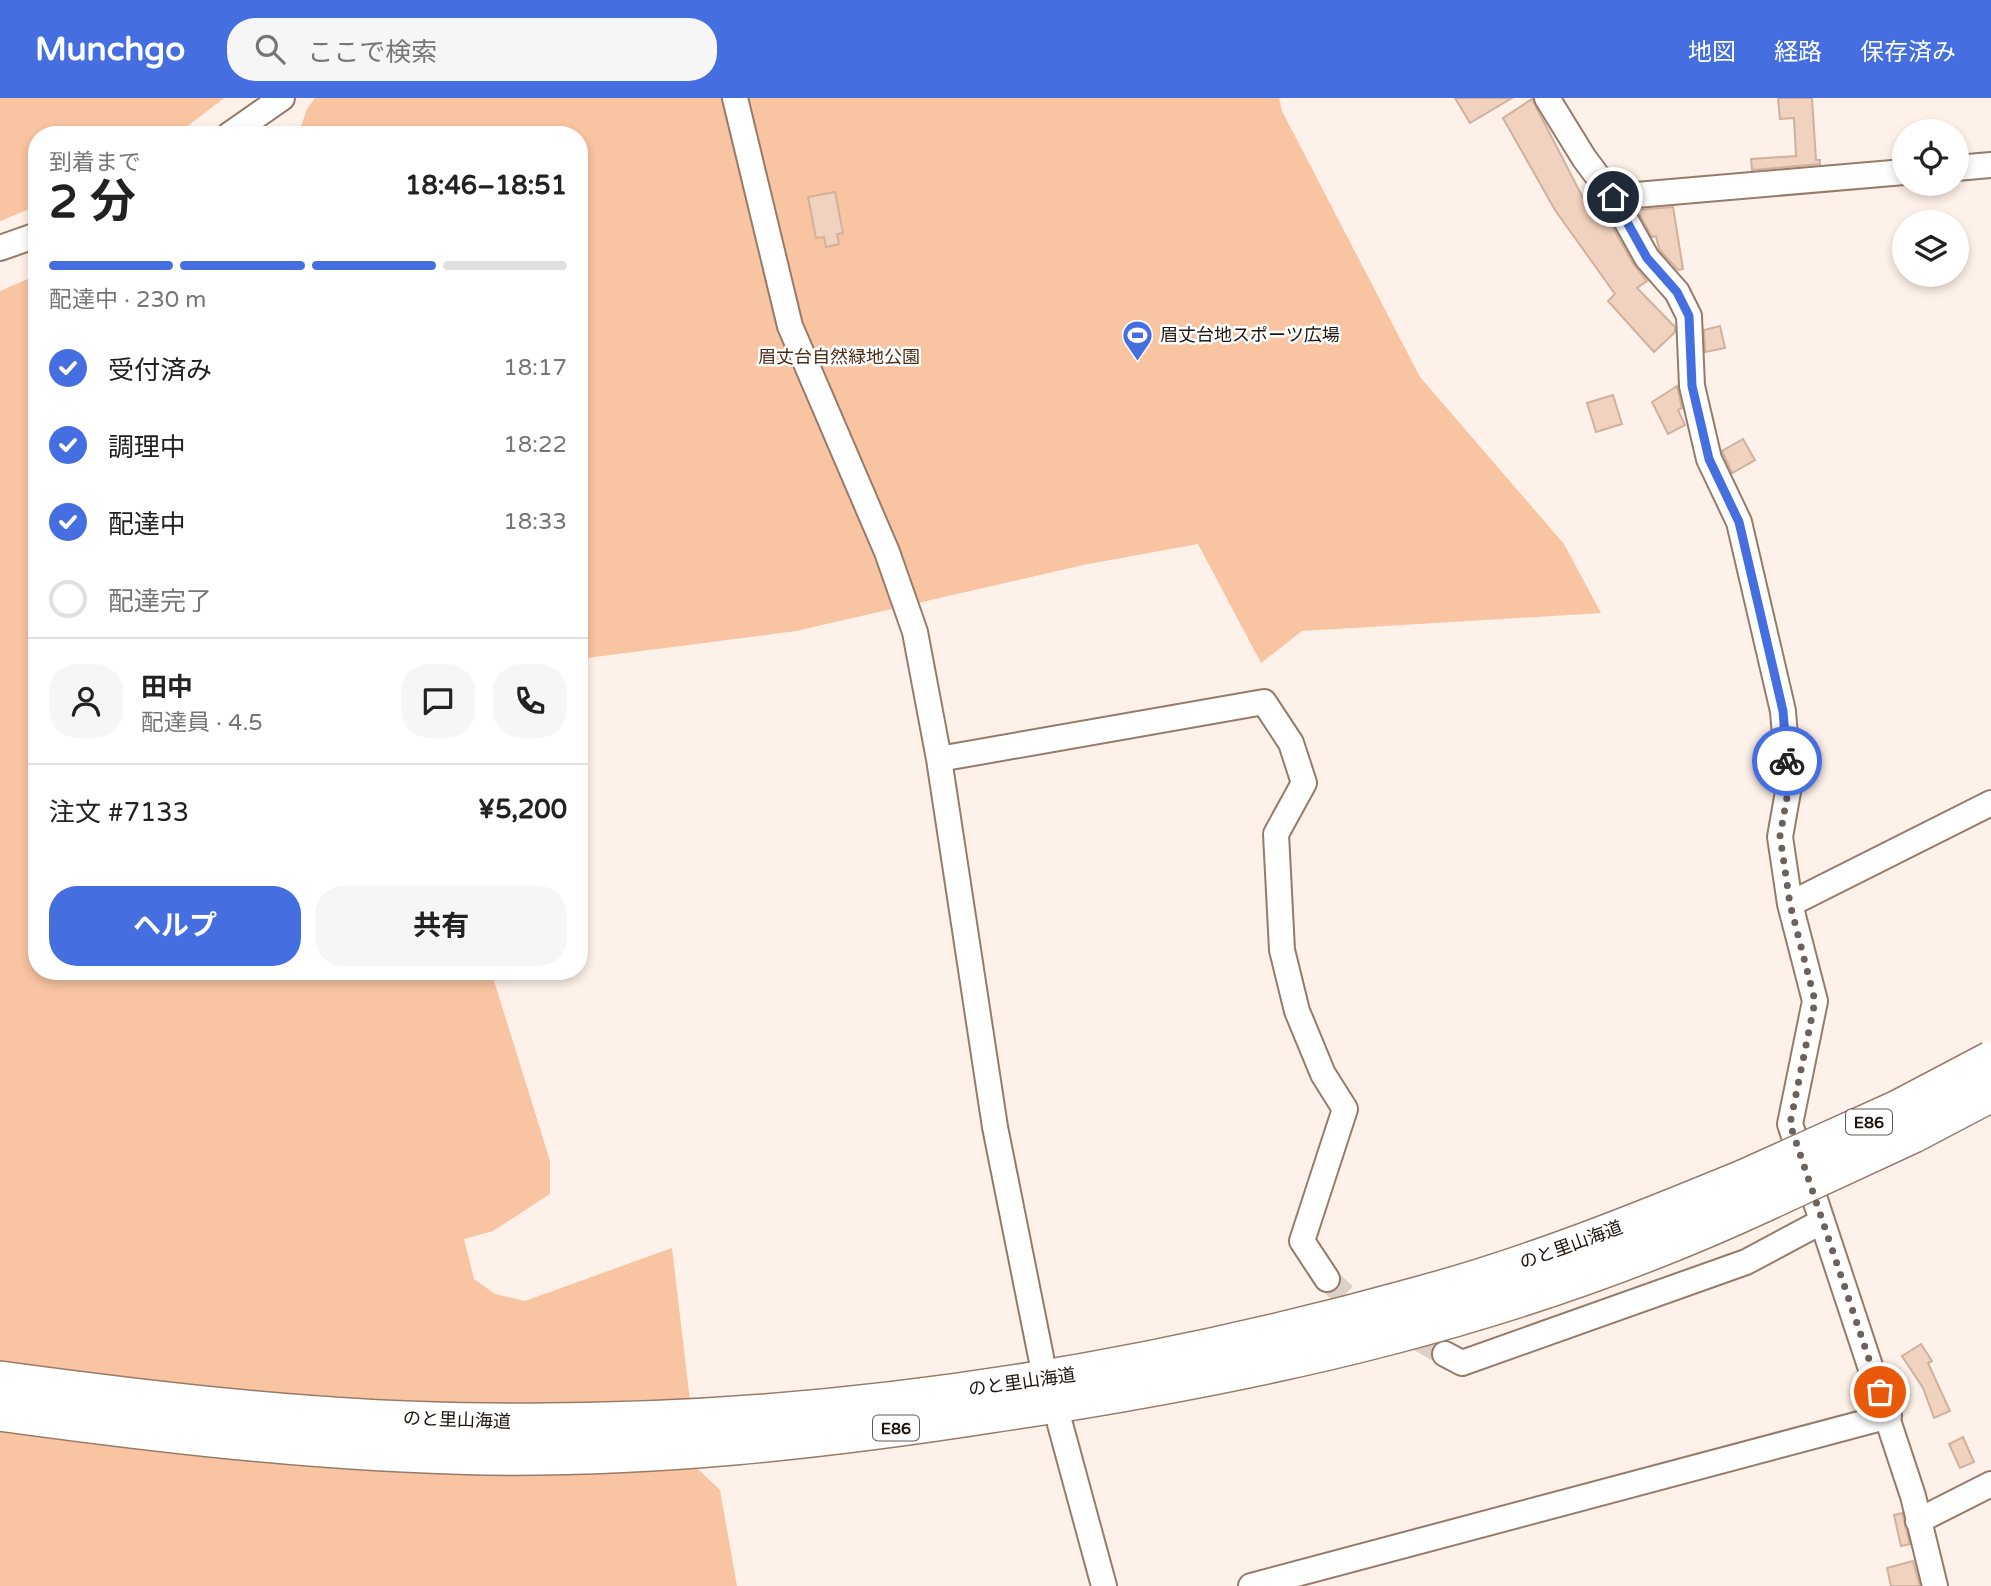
<!DOCTYPE html>
<html lang="ja">
<head>
<meta charset="utf-8">
<style>
  :root { --surface:#fff; --page:#f6f6f6; --text:#222; --muted:#767676; --line:#e0e0e0; --accent:#456ee0 }
  body { margin:0; font-family:"Varela Round","Noto Sans JP",sans-serif; background:var(--page); color:var(--text); height:100vh; display:flex; flex-direction:column; font-size:26px; white-space:nowrap }
  * { box-sizing:border-box; margin:0 }
  p { font-size:23px; color:var(--muted) }
  .icon { flex:none; width:38px; height:38px; fill:none; stroke:currentColor; stroke-width:2; stroke-linecap:round; stroke-linejoin:round }
  .map { position:relative; flex:1; overflow:hidden }
  .side { position:absolute; left:28px; top:28px; width:560px; height:854px; display:flex; flex-direction:column; background:var(--surface); border-radius:28px; box-shadow:0 4px 10px #0003 }
  .side>* { flex:none }
  .fabs { position:absolute; left:1892px; top:21px; display:grid; gap:14px }
  .fabs a { display:grid; place-items:center; width:77px; height:77px; border-radius:50%; background:var(--surface); box-shadow:0 4px 10px #0003; font-size:35px }
  .pin { position:absolute; display:grid; place-items:center; width:60px; height:60px; color:#fff; margin:-30px; border:4px solid #fff; border-radius:50%; box-shadow:0 2px 7px #0007 }
  .courier { position:absolute; display:grid; place-items:center; width:70px; height:70px; margin:-35px; border:5px solid #456ee0; border-radius:50%; background:#fff; color:#222; box-shadow:0 2px 9px #0007 }
  .headline em { font-style:normal; font-weight:700 }
  .headline div { display:flex; flex-direction:column-reverse }
  .headline { display:flex; align-items:center; justify-content:space-between; height:119px; padding:0 21px }
  h1 { font-size:46px; font-weight:700; line-height:52px }
  .bar { display:grid; grid-template-columns:repeat(4,1fr); gap:10px 7px; align-content:center; height:84px; padding:0 21px }
  .bar i { height:9px; border-radius:5px; background:var(--line) }
  .bar .on { background:var(--accent) }
  .bar p { grid-column:span 4 }
  .line { display:flex; align-items:center; gap:18px; padding:0 21px; border-top:2px solid var(--line) }
  .line div { flex:1 }
  .round { display:grid; place-items:center; flex:none; width:74px; height:74px; border-radius:28px; background:var(--page) }
  ol { padding:0 21px; list-style:none }
  li { display:flex; align-items:center; gap:21px; height:77px }
  li p { margin-inline-start:auto }
  li .icon { padding:7px; border-radius:50%; background:var(--accent); color:#fff; stroke-width:4 }
  li:last-child { color:var(--muted) }
  li i { width:38px; height:38px; border:4px solid var(--line); border-radius:50% }
  .cta { display:flex; gap:14px; margin-top:auto; padding:14px 21px }
  .cta a { flex:1; height:80px; border-radius:28px; background:var(--accent); color:#fff; font-size:28px; font-weight:700; line-height:80px; text-align:center }
  .cta a+a { background:var(--page); color:var(--text) }
  header { display:flex; align-items:center; gap:42px; box-sizing:border-box; height:98px; padding:0 35px; background:var(--accent); color:#fff }
  header strong { font-size:33px }
  nav { display:flex; gap:38px; margin-inline-start:auto; font-size:24px }
  .search { width:490px; height:63px; background:var(--page); display:flex; align-items:center; gap:18px; box-sizing:border-box; padding:0 24px; border-radius:28px; color:var(--muted); font-size:26px }
  .map>svg:first-child { display:block }
  .green { fill:#f8c4a1 }
  .building { fill:#f1d2be; stroke:#cfb19d; stroke-width:2 }
  .lines { fill:none; stroke-linecap:round; stroke-linejoin:round }
  .minor-tunnel { stroke:#ddd0c8; stroke-width:24; stroke-dasharray:24 12; stroke-linecap:butt }
  .minor-casing { stroke:#977b68; stroke-width:28 }
  .highway-casing { stroke:#977b68; stroke-width:40 }
  .minor { stroke:#fff; stroke-width:24 }
  .highway { stroke:#fff; stroke-width:37 }
  .highway-bridge-casing { stroke:#977b68; stroke-width:40; stroke-linecap:butt }
  .highway-bridge { stroke:#fff; stroke-width:37 }
  .done { stroke:#6d615a; stroke-width:7; stroke-dasharray:0 12.6 }
  .route { stroke:#456ee0; stroke-width:9 }
  .labels { text-anchor:middle; stroke-width:5; stroke-linejoin:round; paint-order:stroke }
  .shield { fill:#fff; stroke:#625a56; stroke-width:2 }
  .shield-label { font-size:16px; font-weight:bold; fill:#1f140d }
  .poi-label { font-size:18px; fill:#1f140d; stroke:#fff; text-anchor:start }
  .park-label { font-size:18px; fill:#4e2d15; stroke:#fff }
  .street-label { font-size:18px; fill:#1f140d; stroke:#fff }
</style>
</head>
<body>
<header>
<strong>Munchgo</strong>
<div class="search"><svg class="icon" aria-label="search" viewBox="0 0 24 24"><circle cx="10" cy="10" r="6"/><path d="M15 15l6 6"/></svg>ここで検索</div>
<nav><a>地図</a><a>経路</a><a>保存済み</a></nav>
</header>
<div class="map">
<svg width="1991" height="1488" viewBox="0 0 1991 1488">
  <rect width="100%" height="100%" fill="#fef1e9"/>
  <path class="green" d="M0,0H224L176,37H37V108L0,123Z
    M315,0H1279L1282,13L1420,279L1564,446L1601,515L1302,533L1261,565L1198,446L1083,467L796,533L579,561V37H298L307,11Z
    M37,177V873H491L550,1063V1096L493,1133L464,1141L474,1181L495,1196L525,1203L672,1150L698,1371L720,1392L737,1488H0V193Z"/>
  <path class="building" d="M1455,0H1512L1470,25Z
    M1778,0H1812L1816,62H1820V66L1752,72L1751,61L1796,58L1794,20L1780,21Z
    M1532,1L1583,100L1592,111L1597,108L1609,123L1634,167L1647,183L1637,190L1675,229V234L1654,254L1608,203L1615,196L1555,112L1503,20Z
    M835,94L843,135L837,136L839,146L826,149L824,139L816,140L808,99Z
    M1673,109L1683,171L1678,172L1659,151L1656,138L1652,139L1637,112Z
    M1720,228L1725,250L1705,254L1704,232Z
    M1677,288L1682,310L1678,312L1685,327L1668,336L1652,304Z
    M1613,297L1622,326L1596,334L1587,305Z
    M1743,341L1755,362L1732,375L1722,353Z
    M1921,1246L1932,1263L1928,1265L1950,1313L1934,1320L1923,1290L1902,1258Z
    M1963,1339L1974,1364L1960,1370L1949,1346Z
    M1902,1415L1910,1446L1901,1448L1894,1417Z
    M1913,1463L1920,1488H1891L1887,1470Z"/>
  <g class="lines">
    <path class="minor-tunnel" d="M1327,1181L1348,1200L1445,1256"/>
    <defs>
      <path id="minor" d="M735,0L790,228L887,454L915,534L939,661L995,1029L1041,1259
        M1547,0L1584,60L1613,99L1647,160L1677,194L1689,218L1692,288L1709,361L1739,424L1783,613L1789,688L1780,739L1790,806L1815,903L1790,1026L1913,1398L1935,1488
        M229,37L282,0
        M1956,70L1991,67
        M1613,99L1904,74
        M0,150L37,137
        M939,661L1264,604L1291,645L1304,685L1276,736L1282,852L1297,913L1323,976L1345,1011L1302,1143L1327,1181
        M1790,806L1991,705
        M1445,1256L1462,1265L1746,1164L1821,1124
        M1060,1326L1104,1488
        M1918,1423L1991,1386
        M1251,1488L1889,1318"/>
      <path id="highway" d="M0,1282C162,1304 326,1323 490,1324C803,1328 1116,1282 1417,1198C1529,1168 1638,1124 1745,1080
        M0,1314C161,1336 323,1355 486,1358C655,1360 823,1342 990,1316C1262,1276 1514,1221 1764,1105"/>
    </defs>
    <use href="#minor" class="minor-casing"/>
    <use href="#highway" class="highway-casing"/>
    <use href="#minor" class="minor"/>
    <use href="#highway" class="highway"/>
    <defs>
      <path id="highway-bridge" d="M1745,1080L1898,1011L1991,962
        M1764,1105L1913,1036L1991,995"/>
    </defs>
    <use href="#highway-bridge" class="highway-bridge-casing"/>
    <use href="#highway-bridge" class="highway-bridge"/>
  </g>
  <g class="lines">
    <path class="done" d="M1787,663L1789,688L1780,738L1790,806L1815,903L1790,1026L1880,1294"/>
    <path class="route" d="M1613,99L1647,160L1677,194L1689,218L1692,288L1709,361L1739,424L1783,613L1787,663"/>
  </g>
  <defs>
    <symbol id="stadium-pin" viewBox="-11 -11 22 30"><path d="M0 17L-7.5 6A9.5 9.5 0 1 1 7.5 6Z" fill="#456ee0" stroke="#fff"/><path d="M0-5a6.5 5 0 1 0 0 10a6.5 5 0 1 0 0-10ZM-3.5-1.8h7v3.6h-7Z" fill="#fff"/></symbol>
  </defs>
  <g fill-rule="evenodd">
    <use href="#stadium-pin" x="1120" y="220" width="35" height="47"/>
  </g>
  <g class="labels">
    <g class="shield">
      <rect x="1846" y="1011.5" width="46" height="25" rx="5"/>
      <rect x="873" y="1317.5" width="46" height="25" rx="5"/>
    </g>
    <g class="shield-label">
      <text x="1869" y="1030">E86</text>
      <text x="896" y="1336">E86</text>
    </g>
    <g class="poi-label">
      <text x="1160" y="243">眉丈台地スポーツ広場</text>
    </g>
    <g class="park-label">
      <text x="839" y="265">眉丈台自然緑地公園</text>
    </g>
    <g class="street-label">
      <text transform="translate(1571 1147) rotate(-20)" y="6">のと里山海道</text>
      <text transform="translate(1022 1284) rotate(-8)" y="6">のと里山海道</text>
      <text transform="translate(457 1322) rotate(2)" y="6">のと里山海道</text>
    </g>
  </g>
</svg>
<div class="fabs">
<a><svg class="icon" aria-label="locate" viewBox="0 0 24 24"><circle cx="12" cy="12" r="6"/><path d="M12 2v4M12 18v4M2 12h4M18 12h4"/></svg></a>
<a><svg class="icon" aria-label="layers" viewBox="0 0 24 24"><path d="M12 4l9 5-9 5-9-5zM3 14l9 5 9-5"/></svg></a>
</div>
<div class="pin" style="left:1880px;top:1294px;background:#ea580c"><svg class="icon" aria-label="bag" viewBox="0 0 24 24"><path d="M5 8h14l-1 12H6zM9 8a3 3 0 0 1 6 0"/></svg></div>
<div class="pin" style="left:1613px;top:99px;background:#1f2937"><svg class="icon" aria-label="home" viewBox="0 0 24 24"><path d="M3 11l9-7 9 7M6 9v11h12V9"/></svg></div>
<div class="courier" style="left:1787px;top:663px"><svg class="icon" aria-label="bike" viewBox="0 0 24 24"><circle cx="6" cy="16" r="4"/><circle cx="18" cy="16" r="4"/><path d="M6 16l4-8h5l3 8M10 8l3 8H6M13 5h3"/></svg></div>
<section class="side">
<div class="headline"><div><h1>2 分</h1><p>到着まで</p></div><em>18:46–18:51</em></div>
<div class="bar"><i class="on"></i><i class="on"></i><i class="on"></i><i></i><p>配達中 · 230 m</p></div>
<ol>
<li><svg class="icon" aria-label="check" viewBox="0 0 24 24"><path d="M5 12l5 5 9-10"/></svg>受付済み<p>18:17</p></li>
<li><svg class="icon" aria-label="check" viewBox="0 0 24 24"><path d="M5 12l5 5 9-10"/></svg>調理中<p>18:22</p></li>
<li><svg class="icon" aria-label="check" viewBox="0 0 24 24"><path d="M5 12l5 5 9-10"/></svg>配達中<p>18:33</p></li>
<li><i></i>配達完了</li>
</ol>
<div class="line" style="height:126px"><a class="round"><svg class="icon" aria-label="person" viewBox="0 0 24 24"><circle cx="12" cy="8" r="4"/><path d="M4 21q1-7 8-7t8 7"/></svg></a><div><b>田中</b><p>配達員 · 4.5</p></div><a class="round"><svg class="icon" aria-label="chat" viewBox="0 0 24 24"><path d="M4 5h16v11H9l-5 4z"/></svg></a><a class="round"><svg class="icon" aria-label="phone" viewBox="0 0 24 24"><path d="M5 4h4l2 5-3 2q2 4 5 5l2-3 5 2v4C11 20 4 13 5 4z"/></svg></a></div>
<div class="line" style="height:91px"><div>注文 #7133</div><b>¥5,200</b></div>
<div class="cta"><a>ヘルプ</a><a>共有</a></div>
</section>
</div>
</body>
</html>
